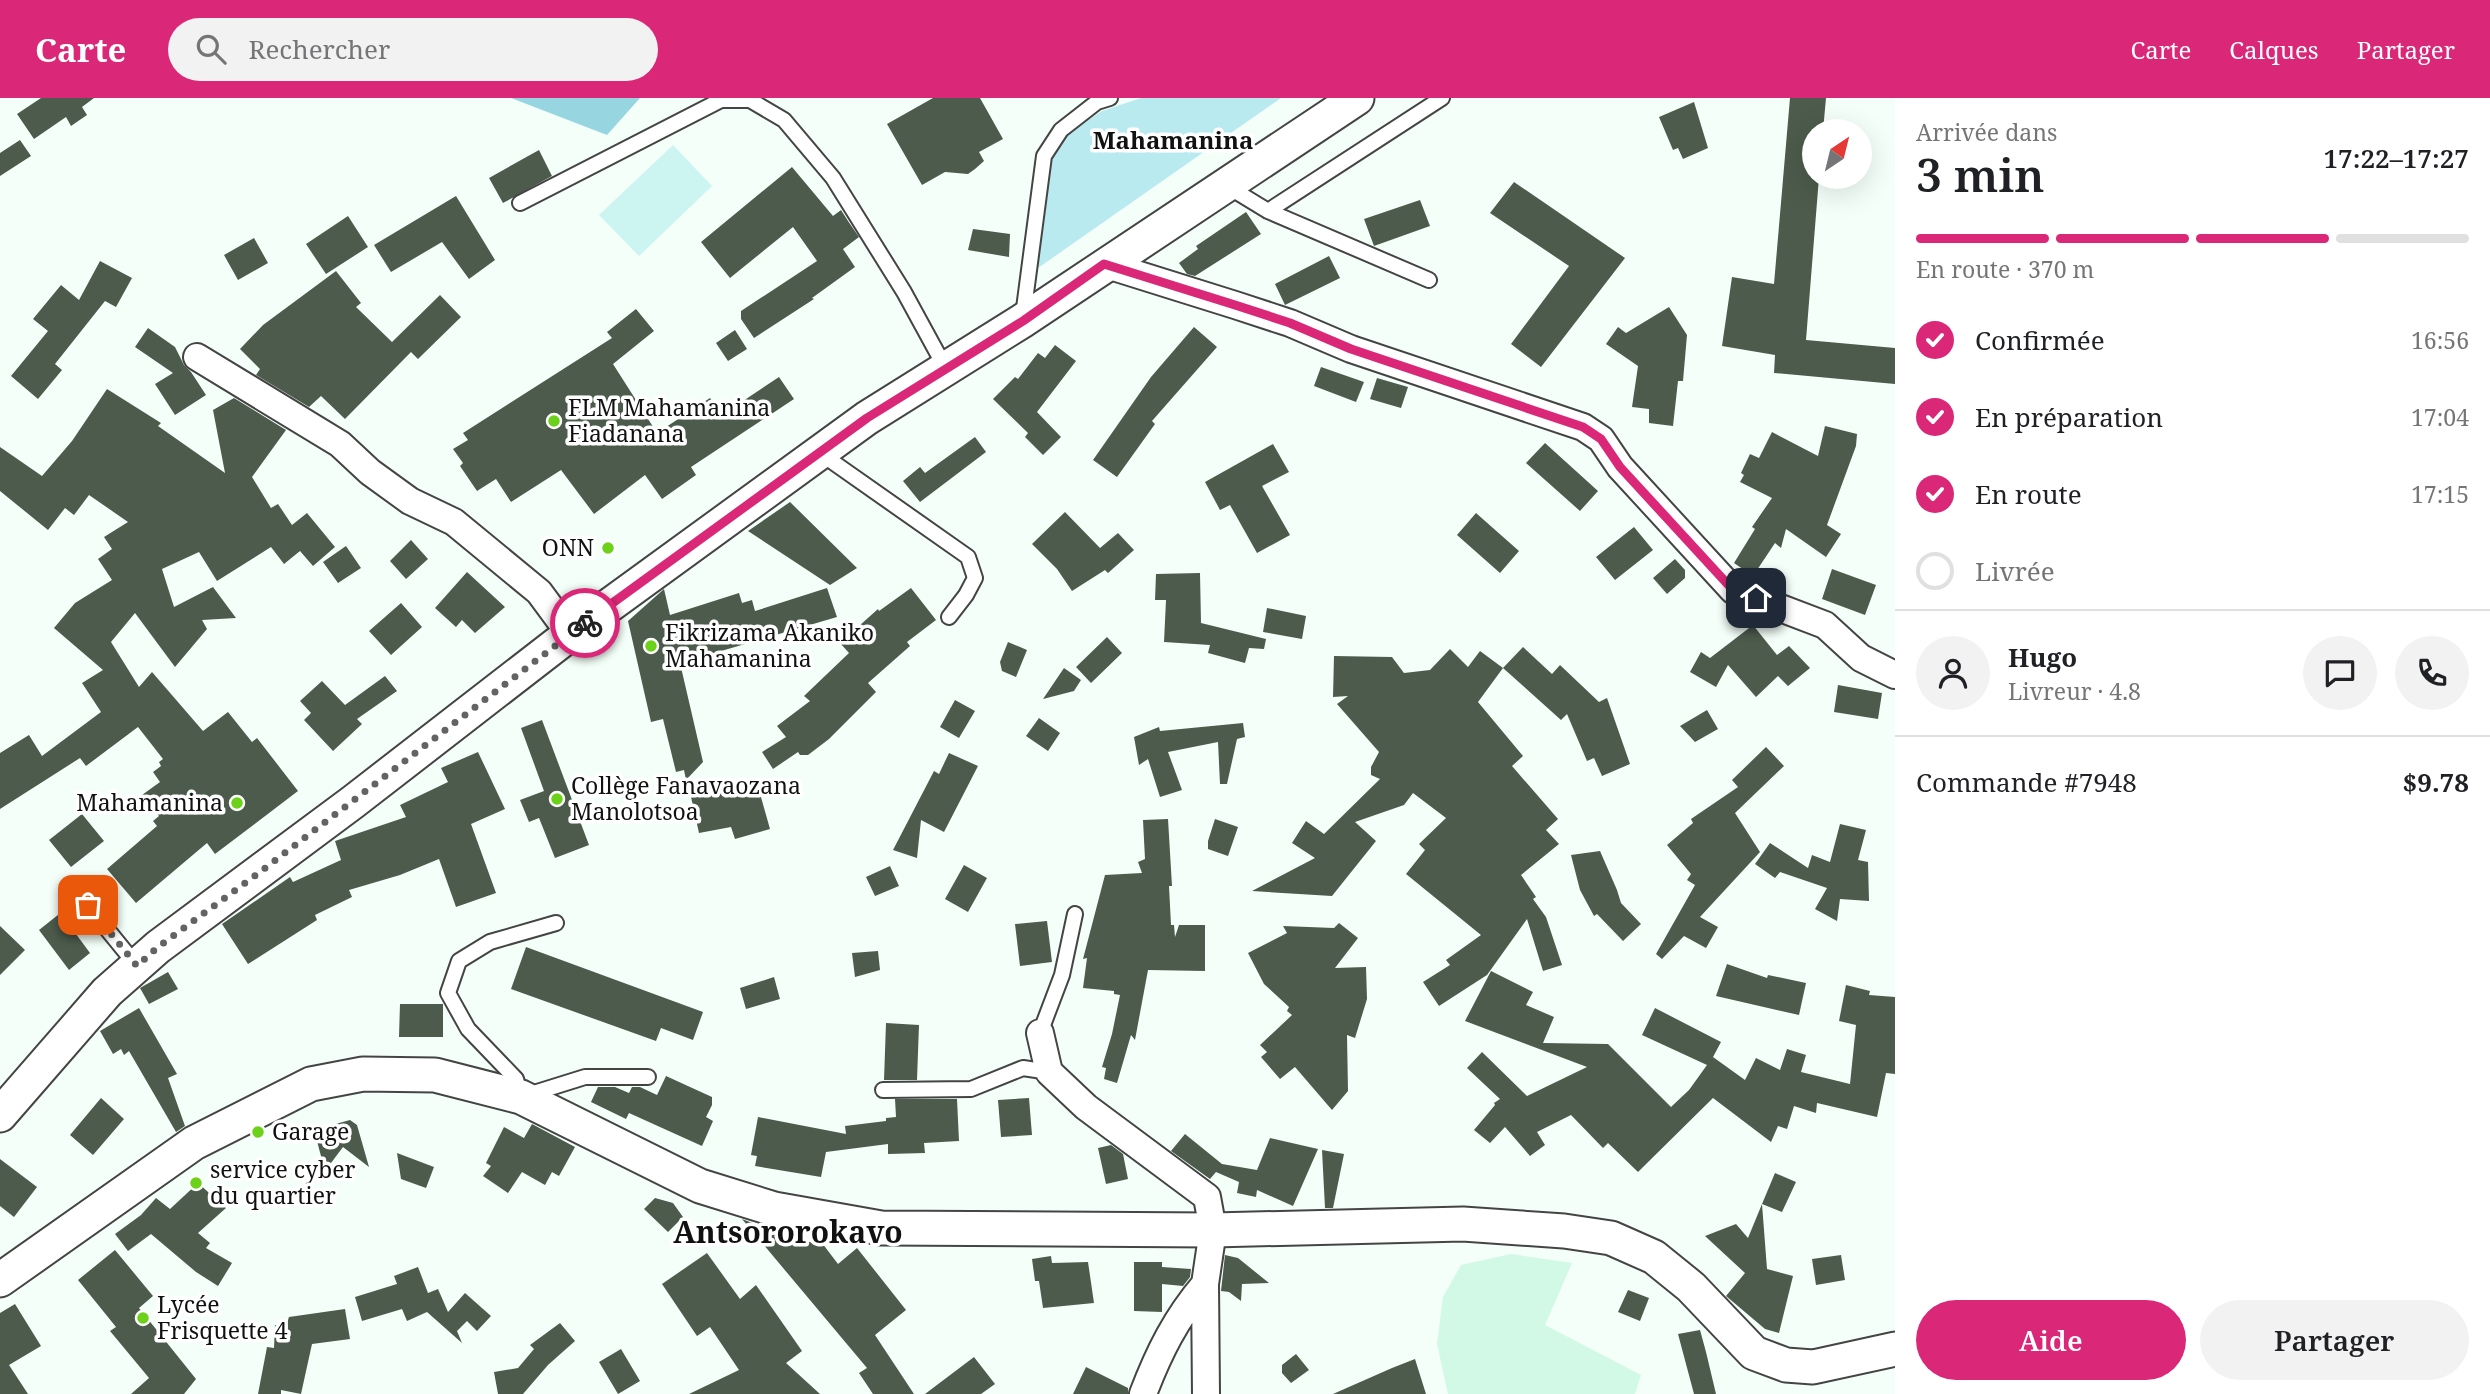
<!DOCTYPE html>
<html lang="fr">
<head>
<meta charset="utf-8">
<style>
  :root { --surface:#fff; --page:#f2f2f2; --text:#202124; --muted:#757577; --line:#e0e0e0; --accent:#db2777 }
  body { margin:0; font-family:"Noto Serif",serif; background:var(--page); color:var(--text); height:100vh; display:flex; flex-direction:column; font-size:26px; white-space:nowrap }
  * { box-sizing:border-box; margin:0 }
  p { font-size:23px; color:var(--muted) }
  .icon { flex:none; width:38px; height:38px; fill:none; stroke:currentColor; stroke-width:2; stroke-linecap:round; stroke-linejoin:round }
  .map { position:relative; flex:1; overflow:hidden }
  .panel { display:flex; flex-direction:column; background:var(--surface); width:595px }
  .panel>* { flex:none }
  .needle { width:46px; rotate:35deg }
  .tools { position:absolute; left:1802px; top:21px; display:grid; gap:14px }
  .tools a { display:grid; place-items:center; width:70px; height:70px; border-radius:50%; background:var(--surface); box-shadow:0 7px 28px #0002; font-size:35px }
  .pin { position:absolute; display:grid; place-items:center; width:60px; height:60px; color:#fff; margin:-30px; border-radius:14px; box-shadow:0 4px 10px #0006 }
  .courier { position:absolute; display:grid; place-items:center; width:70px; height:70px; margin:-35px; border:5px solid #db2777; border-radius:50%; background:#fff; color:#222; box-shadow:0 2px 9px #0007 }
  .head em { font-style:normal; font-weight:600 }
  .head div { display:flex; flex-direction:column-reverse }
  .head { display:flex; align-items:center; justify-content:space-between; height:119px; padding:0 21px }
  h1 { font-size:46px; font-weight:600; line-height:52px }
  .bar { display:grid; grid-template-columns:repeat(4,1fr); gap:10px 7px; align-content:center; height:84px; padding:0 21px }
  .bar i { height:9px; border-radius:5px; background:var(--line) }
  .bar .selected { background:var(--accent) }
  .bar p { grid-column:span 4 }
  .line { display:flex; align-items:center; gap:18px; padding:0 21px; border-top:2px solid var(--line) }
  .line div { flex:1 }
  .round { display:grid; place-items:center; flex:none; width:74px; height:74px; border-radius:37px; background:var(--page) }
  ol { padding:0 21px; list-style:none }
  li { display:flex; align-items:center; gap:21px; height:77px }
  li p { margin-inline-start:auto }
  li .icon { padding:7px; border-radius:50%; background:var(--accent); color:#fff; stroke-width:4 }
  li:last-child { color:var(--muted) }
  li i { width:38px; height:38px; border:4px solid var(--line); border-radius:50% }
  .primary-button { display:flex; gap:14px; margin-top:auto; padding:14px 21px }
  .primary-button a { flex:1; height:80px; border-radius:42px; background:var(--accent); color:#fff; font-size:28px; font-weight:600; line-height:80px; text-align:center }
  .primary-button a+a { background:var(--page); color:var(--text) }
  header { display:flex; align-items:center; gap:42px; box-sizing:border-box; height:98px; padding:0 35px; background:var(--accent); color:#fff }
  header strong { font-size:33px }
  nav { display:flex; gap:38px; margin-inline-start:auto; font-size:24px }
  .search { width:490px; height:63px; background:var(--page); display:flex; align-items:center; gap:18px; box-sizing:border-box; padding:0 24px; border-radius:38px; color:var(--muted); font-size:26px }
  main { display:flex; flex:1; min-height:0 }
  .map>svg:first-child { display:block }
  .farmland { fill:#d1f9e5 }
  .green { fill:#b9eaef }
  .forest { fill:#97d6e1 }
  .pitch { fill:#ccf5f2 }
  .building { fill:#4c5b4c }
  .lines { fill:none; stroke-linecap:round; stroke-linejoin:round }
  .service-casing { stroke:#444; stroke-width:18 }
  .minor-casing { stroke:#444; stroke-width:30 }
  .tertiary-casing { stroke:#444; stroke-width:37 }
  .service { stroke:#fff; stroke-width:14 }
  .minor { stroke:#fff; stroke-width:26 }
  .tertiary { stroke:#fff; stroke-width:33 }
  .done { stroke:#616462; stroke-width:7; stroke-dasharray:0 12.6 }
  .route { stroke:#db2777; stroke-width:9 }
  .poi-dot { fill:#6cd119; stroke:#fff; stroke-width:2.5 }
  .labels { text-anchor:middle; stroke-width:7; stroke-linejoin:round; paint-order:stroke }
  .poi-label { font-size:23px; fill:#111; stroke:#fff; text-anchor:start }
  .neighbourhood-label { font-size:24px; font-weight:bold; fill:#111; stroke:#fff }
  .district-label { font-size:30px; font-weight:bold; fill:#111; stroke:#fff }
</style>
</head>
<body>
<header>
<strong>Carte</strong>
<div class="search"><svg class="icon" aria-label="search" viewBox="0 0 24 24"><circle cx="10" cy="10" r="6"/><path d="M15 15l6 6"/></svg>Rechercher</div>
<nav><a>Carte</a><a>Calques</a><a>Partager</a></nav>
</header>
<main>
<div class="map">
<svg width="1895" height="1296" viewBox="0 0 1895 1296">
  <rect width="100%" height="100%" fill="#f5fff9"/>
  <path class="farmland" d="M1511,1156L1572,1165L1545,1227L1641,1277L1635,1296H1448L1437,1246L1443,1199L1461,1167Z"/>
  <path class="green" d="M1141,0H1281L1038,170L1053,57L1068,35L1102,13Z"/>
  <path class="forest" d="M511,0H640L607,37Z"/>
  <path class="pitch" d="M673,47L712,88L639,158L599,117Z"/>
  <path class="building" d="M41,0H94L82,9L87,17L71,28L66,19L34,41L17,16Z
    M933,0H980L1003,41L979,54L984,63L975,71L968,76L945,74L922,87L887,26Z
    M1790,0H1826L1823,33H1815V79H1819L1806,242L1895,250V286L1774,275L1775,257L1722,248L1732,179L1774,186Z
    M1694,4L1708,50L1683,61L1678,50L1673,52L1659,19Z
    M20,42L31,58L0,78V55Z
    M539,52L552,78L503,105L489,80Z
    M792,69L833,118L841,112L848,123L859,139L843,151L855,169L812,200L814,201L754,240L741,221V213L817,163L793,129L730,180L701,144Z
    M1514,84L1625,160L1541,269L1511,246L1569,168L1490,115Z
    M456,98L495,162L469,181L442,144L391,174L374,147Z
    M1420,102L1430,128L1374,148L1364,121Z
    M1246,114L1261,136L1195,178L1187,176L1179,165L1198,151L1196,148Z
    M348,118L368,149L326,176L306,146Z
    M973,131L1010,136L1009,159L968,152Z
    M254,140L268,165L238,182L224,157Z
    M1329,158L1340,180L1285,207L1275,186Z
    M100,163L132,180L116,209L105,203L55,266L62,272L38,301L11,278L48,233L33,221L61,187L79,202Z
    M336,173L361,205L356,209L392,244L440,197L461,219L418,261L411,254L345,321L321,298L309,309L256,277L260,271L240,251L263,227Z
    M1669,209L1687,237L1683,283H1678L1673,328L1649,325V311L1632,309L1638,268L1606,246L1618,229L1626,235Z
    M636,211L654,233L613,266L657,335L710,300L722,317L779,279L794,301L691,369L696,377L662,401L645,377L594,416L561,372L511,404L496,381L477,393L460,368L463,365L453,351L468,342L463,335L612,240L607,234Z
    M1194,229L1217,249L1152,323L1155,326L1117,379L1093,362L1151,279Z
    M148,230L175,249L184,267L191,274L206,297L175,317L155,286L173,275L135,249Z
    M735,232L747,251L728,263L716,245Z
    M1055,247L1076,263L1037,314L1061,339L1043,357L1025,339L1028,335L993,301L1015,279L1018,281L1038,255L1045,260Z
    M1321,269L1364,284L1356,304L1314,288Z
    M1377,280L1408,289L1401,310L1370,301Z
    M107,291L161,325L158,328L225,375L213,312L234,300L286,332L252,379L271,410L278,406L292,427L307,415L335,449L313,468L300,453L284,466L271,449L217,483L199,454L162,471L174,509L213,489L236,520L202,522L207,531L175,569L135,515L111,544L139,589L152,574L203,633L228,614L252,644L257,640L298,693L215,756L207,745L136,805L107,771L157,728L153,723L159,718L142,697L160,684L153,674L161,668L159,664L163,661L138,629L86,668L80,660L0,711V655L29,637L42,658L101,614L82,585L103,572L54,530L75,505L112,482L98,461L112,451L104,439L128,424L89,397L74,417L65,410L48,432L0,393V349L42,378L72,343Z
    M1825,328L1857,336L1856,348L1827,427L1841,436L1826,459L1786,431L1781,450L1775,445L1753,478L1734,465L1755,431L1752,429L1772,400L1740,384L1744,377L1741,375L1750,356L1759,360L1772,334L1818,358Z
    M975,339L986,354L920,404L903,383L920,369L925,375Z
    M1545,345L1598,393L1580,413L1526,365Z
    M1273,346L1289,374L1262,388L1290,437L1257,455L1230,407L1220,412L1205,384Z
    M790,404L857,470L830,487L748,433Z
    M1065,414L1100,450L1118,435L1134,452L1108,475L1105,472L1072,493L1057,471L1032,446Z
    M1476,415L1519,453L1500,475L1457,437Z
    M1634,429L1653,452L1615,482L1596,459Z
    M411,442L428,461L406,481L390,463Z
    M346,448L361,470L338,485L323,464Z
    M1675,461L1685,472V480L1667,496L1653,480Z
    M1832,471L1876,487L1865,517L1822,501Z
    M467,474L505,509L475,535L462,522L456,529L435,510Z
    M1200,475L1201,525L1266,541L1264,551L1249,550L1245,565L1208,555L1210,547L1164,544L1166,502H1155L1156,476Z
    M827,490L837,519L680,565L703,664L686,682L684,672L676,674L663,621L651,624L628,523L664,491L670,517L739,495L742,505L752,502L755,513Z
    M911,490L936,522L907,544L910,548L868,585L876,594L829,641L808,657H800L798,654L773,671L762,654L786,639L777,628L810,603L804,598L849,555L840,545L878,511L879,513Z
    M401,505L422,529L391,557L369,533Z
    M1267,510L1306,518L1302,541L1263,534Z
    M1753,527L1777,557L1789,548L1810,570L1788,588L1778,578L1756,599L1728,567L1716,589L1690,574L1701,554L1710,560Z
    M1107,539L1122,555L1091,585L1076,569Z
    M1008,544L1027,552L1016,579L1002,573L1000,564Z
    M1523,549L1552,576L1560,567L1599,604L1607,600L1630,666L1602,678L1594,660L1587,663L1567,616L1561,622L1503,570Z
    M1450,551L1468,569L1480,553L1503,570L1478,604L1523,658L1512,668L1558,721L1546,732L1559,746L1521,777L1536,799L1533,801L1546,819L1562,867L1543,873L1527,821L1487,877L1439,908L1423,884L1450,867L1446,862L1481,837L1406,776L1425,752L1419,746L1446,720L1413,695L1404,707L1355,724L1376,743L1332,798L1252,793L1315,760L1292,745L1306,723L1324,736L1380,681L1371,677V669L1379,654L1337,606L1348,598L1333,599L1334,558L1392,559L1404,575L1430,572Z
    M1064,570L1081,582L1074,593L1043,601Z
    M385,578L397,593L357,621L362,626L333,653L304,622L311,615L300,603L322,583L345,607Z
    M1838,587L1882,595L1878,621L1834,614Z
    M955,602L975,613L959,640L940,629Z
    M1707,612L1718,631L1695,644L1680,628Z
    M1039,620L1060,635L1048,653L1026,638Z
    M542,622L589,747L555,760L539,720L529,724L520,702L544,693L521,630Z
    M1243,625L1245,639L1237,641L1227,686H1220L1218,644L1168,654L1182,692L1160,699L1148,661L1139,667L1134,639L1159,629L1160,633Z
    M1766,649L1784,668L1735,715L1760,754L1700,819L1718,829L1706,850L1684,838L1662,861L1656,856L1695,787L1687,782L1691,776L1667,747L1693,725L1691,721L1738,689L1732,682Z
    M478,654L505,711L471,726L496,795L456,809L439,761L400,777L349,792L352,799L315,817L317,822L248,866L222,826L290,779L293,784L341,762L335,743L406,719L400,707L448,684L441,670Z
    M949,655L978,668L944,734L921,722L917,760L893,752L934,673L939,676Z
    M757,685L770,731L735,741L731,729L699,735L691,699L710,688L712,697Z
    M82,716L104,743L71,769L49,742Z
    M1168,721L1172,788H1169L1171,827H1174L1175,839L1179,827H1205V873L1148,872L1135,942L1131,937L1117,985L1104,981L1106,970L1102,969L1112,936L1120,897L1114,896V893L1083,890L1087,860L1083,861L1105,777L1142,775L1138,764L1145,761L1143,722Z
    M1215,721L1238,729L1228,758L1208,751V743Z
    M1840,726L1866,732L1858,762L1868,764L1869,803L1840,801L1837,823L1815,811L1827,790L1780,774L1775,780L1755,766L1770,745L1808,770L1812,757L1830,764Z
    M1600,753L1617,792L1621,805L1641,826L1623,843L1597,816L1594,818L1580,792L1571,757Z
    M964,767L987,780L968,814L945,801Z
    M890,768L899,788L875,798L866,779Z
    M73,805L90,826L76,836L90,855L69,872L39,832Z
    M1047,823L1052,864L1020,868L1015,826Z
    M1339,825L1358,840L1335,870L1366,869L1367,901L1355,940L1347,937L1348,993L1332,1012L1295,969L1280,981L1261,959L1267,954L1260,947L1292,917L1287,913L1289,909L1264,886L1248,855L1287,835L1283,828L1334,830Z
    M0,828L25,852L0,877Z
    M526,849L703,914L693,942L661,930L656,943L511,891Z
    M878,853L880,872L855,879L852,855Z
    M1727,866L1767,880L1768,877L1806,885L1799,917L1716,898Z
    M1491,873L1533,894L1526,907L1554,919L1543,945L1608,946L1671,1009L1689,992L1707,967L1642,937L1655,910L1721,944L1713,959L1745,982L1756,960L1780,972L1787,951L1806,957L1801,974L1850,986L1856,927L1839,923L1846,887L1870,893L1869,897L1895,899V976L1886,975L1877,1019L1817,1005L1816,1015L1794,1008L1787,1031L1778,1028L1771,1044L1713,1000L1638,1074L1608,1045L1603,1050L1571,1017L1537,1034L1545,1047L1530,1058L1505,1029L1490,1045L1474,1032L1495,1007L1494,1005L1500,1001L1467,970L1482,954L1527,998L1587,969L1465,923Z
    M168,874L178,891L149,906L140,890Z
    M774,879L780,901L746,911L740,890Z
    M400,906H443V939H399Z
    M139,910L177,976L168,980L185,1028L176,1034L129,953L124,957L121,951L113,956L100,933Z
    M886,925L919,927L917,982H884Z
    M666,978L712,999V1007L706,1019L713,1023L702,1048L629,1015L626,1021L591,1004L598,989H615L629,995L632,989H640L657,997Z
    M101,1000L124,1021L93,1057L70,1037Z
    M1029,1000L1032,1037L1001,1039L998,1002Z
    M895,1001H957L959,1043L924,1045L925,1055L888,1056V1046L826,1054L821,1079L755,1068L757,1058L751,1057L758,1019L846,1036L845,1028L886,1023V1020L896,1019Z
    M350,1022L357,1027L369,1069L343,1049L325,1073L314,1032Z
    M532,1026L575,1049L559,1078L552,1074L545,1087L522,1074L508,1095L483,1078L491,1068L486,1065L504,1029L524,1040Z
    M1185,1036L1222,1066L1257,1072L1270,1040L1318,1051L1293,1108L1257,1092L1256,1099L1237,1095L1239,1084L1216,1074L1210,1081L1171,1053Z
    M1111,1047L1123,1056L1128,1081L1106,1086L1098,1050Z
    M1322,1052L1344,1056L1333,1110H1325Z
    M397,1055L434,1069L426,1090L401,1081Z
    M0,1061L37,1089L14,1119L0,1108Z
    M1775,1075L1796,1084L1782,1114L1762,1106Z
    M198,1085L226,1110L198,1135L210,1145L206,1150L232,1165L218,1188L196,1174L151,1136L128,1153L115,1136L141,1117L156,1100L170,1111Z
    M655,1100L673,1105L683,1119L668,1134L644,1111Z
    M1762,1106L1767,1171L1793,1178L1779,1235L1765,1231L1726,1198L1745,1175L1705,1138L1736,1126L1748,1140Z
    M742,1121L789,1139L814,1145L819,1141L838,1166L857,1150L906,1212L875,1237L914,1296H873L859,1275L867,1270Z
    M115,1152L153,1198L139,1210L196,1281L184,1296H131L149,1280L110,1233L116,1229L78,1182Z
    M707,1155L740,1201L756,1187L802,1253L786,1265L820,1296H689L739,1272L710,1229L697,1238L662,1186Z
    M1225,1157L1238,1160L1269,1185L1242,1186L1241,1203L1229,1194L1221,1193Z
    M1841,1157L1845,1182L1816,1187L1812,1161Z
    M1051,1158L1052,1165L1088,1164L1094,1205L1043,1210L1039,1183H1035L1032,1161Z
    M1134,1164H1162V1169L1191,1171L1190,1179L1183,1188L1162,1186V1214L1134,1213Z
    M418,1169L428,1195L438,1191L448,1214L465,1195L491,1218L477,1233L467,1223L457,1233L462,1245L427,1214L407,1223L402,1211L362,1223L355,1199L397,1186L394,1178Z
    M1628,1192L1649,1200L1640,1223L1618,1214Z
    M15,1206L41,1248L9,1267L28,1296H0V1215Z
    M345,1211L350,1241L312,1246L301,1296L281,1292V1296H258L267,1249L274,1250L275,1227L286,1228L289,1219Z
    M560,1225L575,1243L548,1267L523,1296H498L494,1274L518,1270L534,1251L530,1247Z
    M1700,1232L1706,1254L1716,1296H1694L1678,1236Z
    M621,1251L640,1283L618,1296L599,1264Z
    M1296,1256L1309,1272L1291,1285L1282,1275V1267Z
    M974,1259L995,1286L981,1296H925Z
    M1415,1261L1426,1296H1333L1392,1270Z
    M1086,1269L1128,1290V1296H1073Z"/>
  <g class="lines">
    <defs>
      <path id="service" d="M1227,88L1268,113L1429,182
        M520,105L721,2H750L784,22L833,80L904,194L946,271
        M1268,113L1442,0
        M1023,218L1044,58L1061,32L1097,4L1110,0
        M820,355L968,459L975,480L966,497L949,519
        M71,787L137,868
        M556,825L490,844L459,863L448,895L468,931L516,981L521,999L585,979H648
        M1040,935L1062,877L1075,816
        M883,992L971,991L1023,970L1049,974"/>
      <path id="minor" d="M1104,166L1235,207L1290,225L1351,251L1583,329L1601,341L1620,369L1733,492L1825,527L1861,560L1895,577
        M197,259L340,346L370,374L410,403L454,424L539,494L570,536
        M1040,935L1049,974L1086,1009L1207,1099L1213,1132L1205,1186L1206,1296
        M1143,1296C1159,1254 1176,1220 1205,1186"/>
      <path id="tertiary" d="M0,1017L107,894L158,849L353,704L570,536L867,320L1022,223L1357,0
        M0,1182L194,1045L311,986L363,976L435,977L521,999L700,1088L774,1111L881,1130L1213,1132L1463,1126L1564,1133L1611,1140L1654,1159L1691,1189L1754,1255L1786,1267L1813,1269L1895,1251"/>
    </defs>
    <use href="#service" class="service-casing"/>
    <use href="#minor" class="minor-casing"/>
    <use href="#tertiary" class="tertiary-casing"/>
    <use href="#service" class="service"/>
    <use href="#minor" class="minor"/>
    <use href="#tertiary" class="tertiary"/>
  </g>
  <g class="lines">
    <path class="done" d="M88,807L137,868L158,849L256,777L585,525"/>
    <path class="route" d="M585,525L867,320L1023,223L1104,166L1235,207L1290,225L1351,251L1583,329L1601,341L1620,369L1733,492L1756,500"/>
  </g>
  <g class="poi-dot">
    <circle cx="554" cy="323" r="7"/>
    <circle cx="608" cy="450" r="7"/>
    <circle cx="651" cy="548" r="7"/>
    <circle cx="557" cy="701" r="7"/>
    <circle cx="237" cy="705" r="7"/>
    <circle cx="258" cy="1034" r="7"/>
    <circle cx="196" cy="1085" r="7"/>
    <circle cx="143" cy="1220" r="7"/>
  </g>
  <g class="labels">
    <g class="poi-label">
      <text x="568" y="318">FLM Mahamanina<tspan x="568" dy="26">Fiadanana</tspan></text>
      <text x="594" y="458" text-anchor="end">ONN</text>
      <text x="665" y="543">Fikrizama Akaniko<tspan x="665" dy="26">Mahamanina</tspan></text>
      <text x="571" y="696">Collège Fanavaozana<tspan x="571" dy="26">Manolotsoa</tspan></text>
      <text x="223" y="713" text-anchor="end">Mahamanina</text>
      <text x="272" y="1042">Garage</text>
      <text x="210" y="1080">service cyber<tspan x="210" dy="26">du quartier</tspan></text>
      <text x="157" y="1215">Lycée<tspan x="157" dy="26">Frisquette 4</tspan></text>
    </g>
    <g class="neighbourhood-label">
      <text x="1173" y="51">Mahamanina</text>
    </g>
    <g class="district-label">
      <text x="788" y="1145">Antsororokavo</text>
    </g>
  </g>
</svg>
<div class="tools">
<a><svg class="needle" viewBox="-14 -14 28 28"><path d="M0-13l5 13h-10z" fill="#e53935"/><path d="M0 13l5-13h-10z" fill="#757577"/></svg></a>
</div>
<div class="pin" style="left:88px;top:807px;background:#ea580c"><svg class="icon" aria-label="bag" viewBox="0 0 24 24"><path d="M5 8h14l-1 12H6zM9 8a3 3 0 0 1 6 0"/></svg></div>
<div class="pin" style="left:1756px;top:500px;background:#1f2937"><svg class="icon" aria-label="home" viewBox="0 0 24 24"><path d="M3 11l9-7 9 7M6 9v11h12V9"/></svg></div>
<div class="courier" style="left:585px;top:525px"><svg class="icon" aria-label="bike" viewBox="0 0 24 24"><circle cx="6" cy="16" r="4"/><circle cx="18" cy="16" r="4"/><path d="M6 16l4-8h5l3 8M10 8l3 8H6M13 5h3"/></svg></div>
</div>
<section class="panel">
<div class="head"><div><h1>3 min</h1><p>Arrivée dans</p></div><em>17:22–17:27</em></div>
<div class="bar"><i class="selected"></i><i class="selected"></i><i class="selected"></i><i></i><p>En route · 370 m</p></div>
<ol>
<li><svg class="icon" aria-label="check" viewBox="0 0 24 24"><path d="M5 12l5 5 9-10"/></svg>Confirmée<p>16:56</p></li>
<li><svg class="icon" aria-label="check" viewBox="0 0 24 24"><path d="M5 12l5 5 9-10"/></svg>En préparation<p>17:04</p></li>
<li><svg class="icon" aria-label="check" viewBox="0 0 24 24"><path d="M5 12l5 5 9-10"/></svg>En route<p>17:15</p></li>
<li><i></i>Livrée</li>
</ol>
<div class="line" style="height:126px"><a class="round"><svg class="icon" aria-label="person" viewBox="0 0 24 24"><circle cx="12" cy="8" r="4"/><path d="M4 21q1-7 8-7t8 7"/></svg></a><div><b>Hugo</b><p>Livreur · 4.8</p></div><a class="round"><svg class="icon" aria-label="chat" viewBox="0 0 24 24"><path d="M4 5h16v11H9l-5 4z"/></svg></a><a class="round"><svg class="icon" aria-label="phone" viewBox="0 0 24 24"><path d="M5 4h4l2 5-3 2q2 4 5 5l2-3 5 2v4C11 20 4 13 5 4z"/></svg></a></div>
<div class="line" style="height:91px"><div>Commande #7948</div><b>$9.78</b></div>
<div class="primary-button"><a>Aide</a><a>Partager</a></div>
</section>
</main>
</body>
</html>
